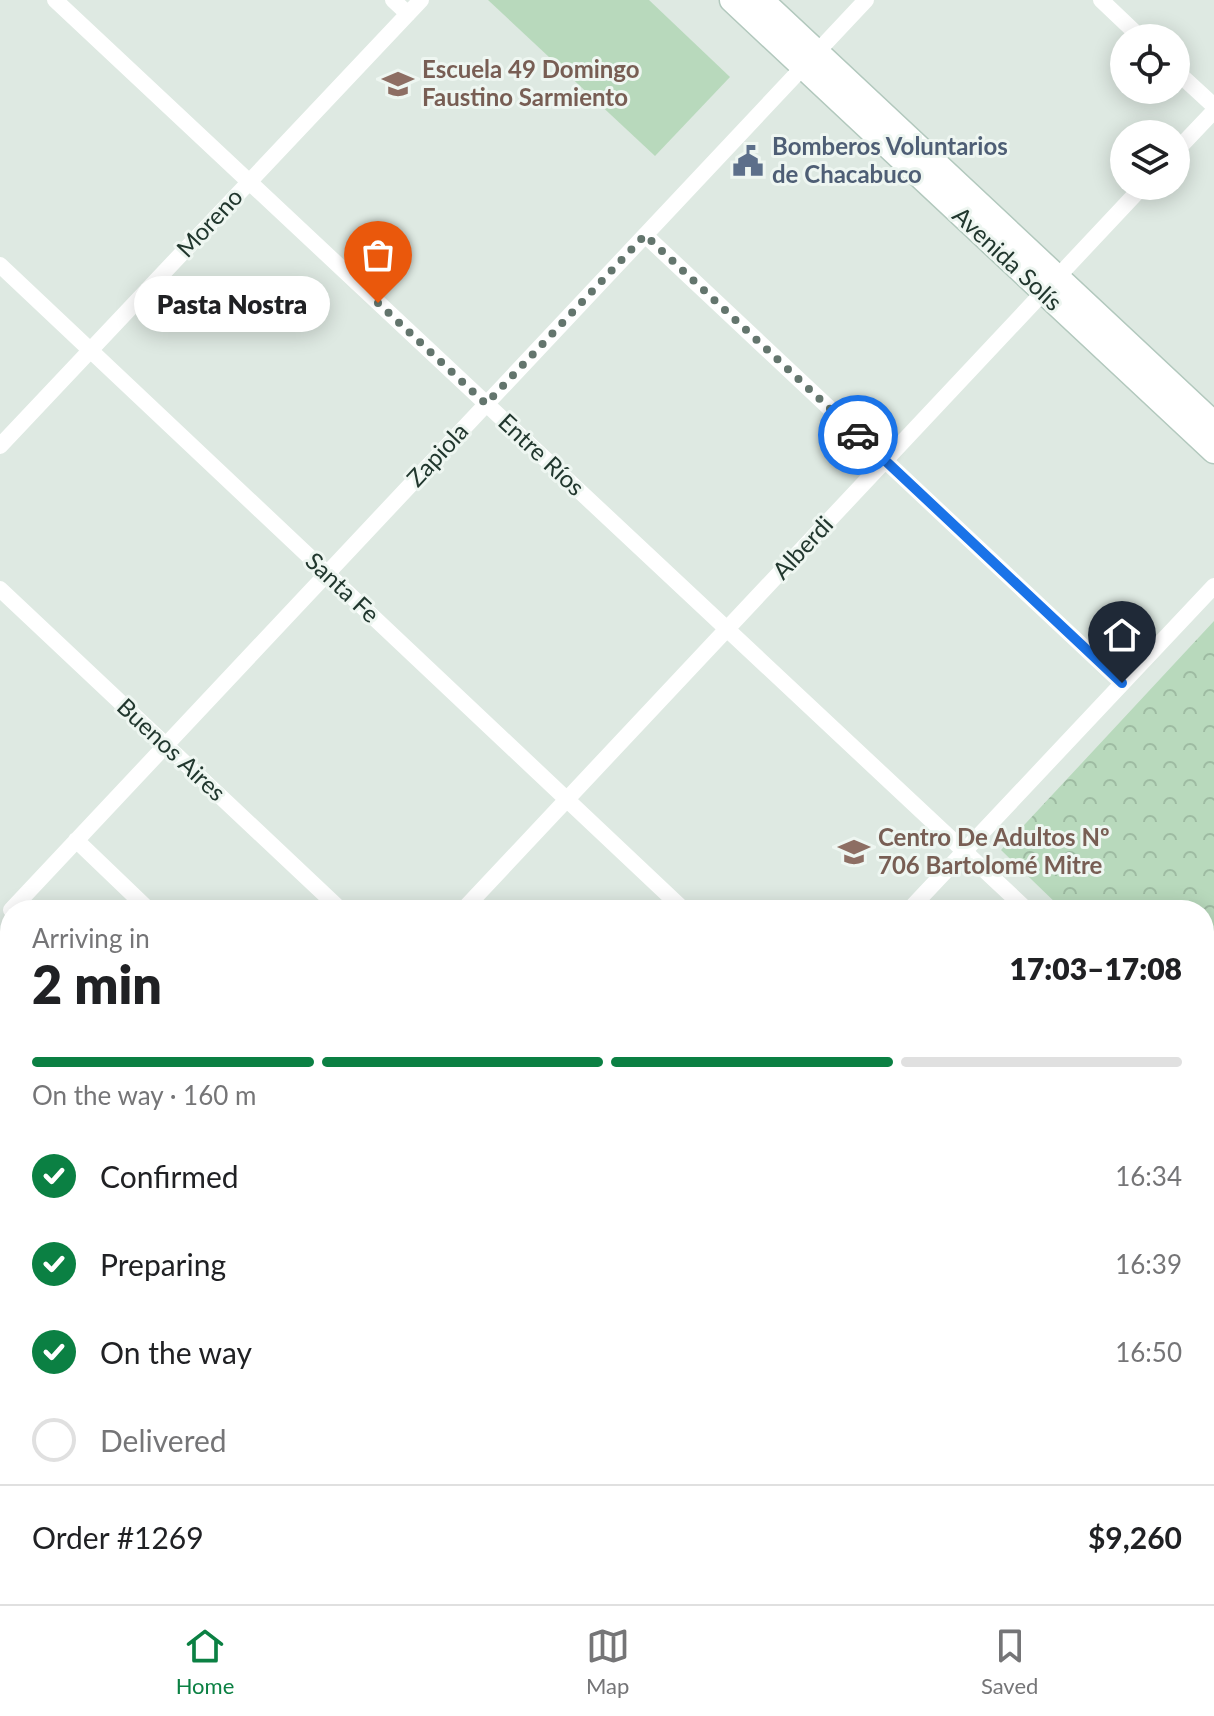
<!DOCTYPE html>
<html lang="en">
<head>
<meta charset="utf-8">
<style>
  :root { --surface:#fff; --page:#f2f2f2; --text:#202124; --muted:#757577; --line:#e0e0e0; --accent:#0b8043 }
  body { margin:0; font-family:Lato,sans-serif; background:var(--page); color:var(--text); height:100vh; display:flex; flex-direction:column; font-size:30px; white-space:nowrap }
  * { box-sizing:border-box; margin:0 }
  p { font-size:26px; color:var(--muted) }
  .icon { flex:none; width:44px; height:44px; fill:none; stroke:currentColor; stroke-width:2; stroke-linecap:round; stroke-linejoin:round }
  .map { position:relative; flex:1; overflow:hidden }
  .panel { position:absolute; left:0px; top:900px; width:1214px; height:704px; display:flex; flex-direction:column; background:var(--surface); border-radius:32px 32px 0 0; box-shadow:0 4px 20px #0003 }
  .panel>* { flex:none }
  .buttons { position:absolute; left:1110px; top:24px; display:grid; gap:16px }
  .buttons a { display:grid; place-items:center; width:80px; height:80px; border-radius:50%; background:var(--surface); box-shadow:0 4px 20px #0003; font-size:40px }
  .pin { position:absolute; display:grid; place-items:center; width:68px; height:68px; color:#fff; margin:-82px -34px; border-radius:50% 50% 50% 0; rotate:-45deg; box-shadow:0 0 8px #0007 }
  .pin .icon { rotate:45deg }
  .courier { position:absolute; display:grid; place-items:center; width:80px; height:80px; margin:-40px; border:6px solid #1a73e8; border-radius:50%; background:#fff; color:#222; box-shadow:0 2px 10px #0007 }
  .bubble { position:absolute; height:56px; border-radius:28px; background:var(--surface); box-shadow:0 4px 20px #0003; font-size:26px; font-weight:800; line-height:56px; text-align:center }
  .overview em { font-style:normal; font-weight:800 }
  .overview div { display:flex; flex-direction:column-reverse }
  .overview { display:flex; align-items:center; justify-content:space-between; height:136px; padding:0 32px }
  h1 { font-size:52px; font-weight:800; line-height:60px }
  .bar { display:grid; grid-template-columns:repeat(4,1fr); gap:12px 8px; align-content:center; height:96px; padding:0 32px }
  .bar i { height:10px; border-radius:6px; background:var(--line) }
  .bar .active { background:var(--accent) }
  .bar p { grid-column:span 4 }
  .line { display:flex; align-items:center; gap:20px; padding:0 32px; border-top:2px solid var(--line) }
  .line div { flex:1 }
  ol { padding:0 32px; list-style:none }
  li { display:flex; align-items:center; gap:24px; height:88px }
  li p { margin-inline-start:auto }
  li .icon { padding:8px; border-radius:50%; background:var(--accent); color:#fff; stroke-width:4 }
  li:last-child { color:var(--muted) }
  li i { width:44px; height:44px; border:4px solid var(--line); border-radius:50% }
  .menu { display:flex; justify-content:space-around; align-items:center; height:112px; border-top:2px solid var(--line); background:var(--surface); font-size:22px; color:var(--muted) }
  .menu a { display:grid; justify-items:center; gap:4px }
  .menu .active { color:var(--accent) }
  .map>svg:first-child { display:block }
  .green { fill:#b8d9bc }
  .forest { fill:url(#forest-crowns) }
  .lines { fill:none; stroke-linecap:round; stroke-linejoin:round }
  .secondary-casing { stroke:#b2c8bd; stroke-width:27 }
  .street { stroke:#fff; stroke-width:16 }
  .secondary { stroke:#fff; stroke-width:24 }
  .done { stroke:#63756d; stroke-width:8; stroke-dasharray:0 14.4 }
  .route { stroke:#1a73e8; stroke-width:10 }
  .labels { text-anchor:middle; stroke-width:6; stroke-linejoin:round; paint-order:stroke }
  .education-label { font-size:24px; font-weight:bold; fill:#785e54; stroke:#eef6f1; text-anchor:start }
  .service-label { font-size:24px; font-weight:bold; fill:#4e5e75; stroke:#eef6f1; text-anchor:start }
  .street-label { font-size:24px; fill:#21372e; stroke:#eef6f1 }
</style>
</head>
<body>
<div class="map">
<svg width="1214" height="1604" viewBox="0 0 1214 1604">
  <defs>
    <pattern id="forest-crowns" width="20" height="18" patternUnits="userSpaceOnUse" patternTransform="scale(2)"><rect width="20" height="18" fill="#b8d9bc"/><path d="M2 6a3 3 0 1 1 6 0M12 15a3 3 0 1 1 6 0" fill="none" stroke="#9ebba2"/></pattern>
  </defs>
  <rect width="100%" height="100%" fill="#dee9e2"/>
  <path class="green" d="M488,0H649L730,77L655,156Z"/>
  <path class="forest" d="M1214,621V1054L1213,1056L1204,1047V910H1063L1001,850Z"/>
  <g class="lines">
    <defs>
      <path id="secondary" d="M732,0L1214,451
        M761,0L1214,424
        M1204,1083L1214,1073
        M0,1243L10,1253
        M372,1594L382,1604
        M708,1604L717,1594"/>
    </defs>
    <use href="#secondary" class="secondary-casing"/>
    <path class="street" d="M55,0L1027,910
      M393,0L408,14
      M1101,0L1141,38
      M1176,71L1214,106
      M1176,151L1214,111
      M645,235L1122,683
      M0,265L684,910
      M0,446L421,0
      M0,589L341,910
      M76,840L149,910
      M11,910L866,0
      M463,910L1143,186
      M909,910L1214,586
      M1204,1400L1214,1410
      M0,1403L10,1392
      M0,1571L10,1581
      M1204,1576L1214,1565
      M24,1594L35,1604
      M732,1594L742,1604
      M1069,1594L1079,1604
      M256,1604L265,1594
      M1177,1604L1187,1594"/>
    <use href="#secondary" class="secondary"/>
  </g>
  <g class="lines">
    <path class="done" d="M378,303L486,404L645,235L858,435"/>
    <path class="route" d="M858,435L1122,683"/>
  </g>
  <defs>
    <symbol id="school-bare" viewBox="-9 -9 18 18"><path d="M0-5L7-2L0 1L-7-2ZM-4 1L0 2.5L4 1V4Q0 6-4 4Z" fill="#8d6e63" stroke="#eef6f1" stroke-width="2.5" paint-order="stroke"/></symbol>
    <symbol id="civic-bare" viewBox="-9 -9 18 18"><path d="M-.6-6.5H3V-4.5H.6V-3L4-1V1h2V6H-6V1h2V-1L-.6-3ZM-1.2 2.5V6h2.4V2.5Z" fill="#5c6f8a" stroke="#eef6f1" stroke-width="2.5" paint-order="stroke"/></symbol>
  </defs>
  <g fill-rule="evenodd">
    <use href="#school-bare" x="376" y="62" width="44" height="44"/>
    <use href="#civic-bare" x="726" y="139" width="44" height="44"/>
    <use href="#school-bare" x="832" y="830" width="44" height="44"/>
  </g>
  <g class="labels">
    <g class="education-label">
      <text x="422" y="78">Escuela 49 Domingo<tspan x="422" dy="28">Faustino Sarmiento</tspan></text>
      <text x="878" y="846">Centro De Adultos Nº<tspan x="878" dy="28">706 Bartolomé Mitre</tspan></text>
    </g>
    <g class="service-label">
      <text x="772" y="155">Bomberos Voluntarios<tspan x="772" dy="28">de Chacabuco</tspan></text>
    </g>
    <g class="street-label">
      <text transform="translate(210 223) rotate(-47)" y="8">Moreno</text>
      <text transform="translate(1007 259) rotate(43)" y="8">Avenida Solís</text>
      <text transform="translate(438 455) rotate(-47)" y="8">Zapiola</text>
      <text transform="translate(541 455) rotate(43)" y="8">Entre Ríos</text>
      <text transform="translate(803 548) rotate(-47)" y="8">Alberdi</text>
      <text transform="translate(342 588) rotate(43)" y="8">Santa Fe</text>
      <text transform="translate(171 750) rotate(43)" y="8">Buenos Aires</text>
    </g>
  </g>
</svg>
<div class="buttons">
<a><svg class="icon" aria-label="locate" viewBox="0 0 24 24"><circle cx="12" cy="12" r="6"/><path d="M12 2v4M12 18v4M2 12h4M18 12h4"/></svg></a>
<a><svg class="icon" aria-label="layers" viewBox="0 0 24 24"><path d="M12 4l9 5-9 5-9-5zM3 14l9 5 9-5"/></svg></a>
</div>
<div class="pin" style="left:378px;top:303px;background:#ea580c"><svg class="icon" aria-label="bag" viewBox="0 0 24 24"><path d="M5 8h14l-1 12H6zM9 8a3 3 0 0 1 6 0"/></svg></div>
<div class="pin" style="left:1122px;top:683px;background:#1f2937"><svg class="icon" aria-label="home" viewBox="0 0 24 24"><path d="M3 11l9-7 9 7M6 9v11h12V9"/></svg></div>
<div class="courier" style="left:858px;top:435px"><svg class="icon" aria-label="car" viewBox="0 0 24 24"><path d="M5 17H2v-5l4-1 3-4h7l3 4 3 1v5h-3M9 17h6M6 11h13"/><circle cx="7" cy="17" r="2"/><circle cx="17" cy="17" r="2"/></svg></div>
<div class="bubble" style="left:134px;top:276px;width:196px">Pasta Nostra</div>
<section class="panel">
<div class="overview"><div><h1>2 min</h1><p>Arriving in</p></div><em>17:03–17:08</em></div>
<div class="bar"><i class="active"></i><i class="active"></i><i class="active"></i><i></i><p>On the way · 160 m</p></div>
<ol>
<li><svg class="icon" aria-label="check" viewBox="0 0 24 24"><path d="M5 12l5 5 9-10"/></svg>Confirmed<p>16:34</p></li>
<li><svg class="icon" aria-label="check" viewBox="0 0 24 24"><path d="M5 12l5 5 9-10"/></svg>Preparing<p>16:39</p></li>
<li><svg class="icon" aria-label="check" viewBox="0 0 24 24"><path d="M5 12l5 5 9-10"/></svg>On the way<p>16:50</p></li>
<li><i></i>Delivered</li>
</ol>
<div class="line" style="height:104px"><div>Order #1269</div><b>$9,260</b></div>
</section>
</div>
<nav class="menu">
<a class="active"><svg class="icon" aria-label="home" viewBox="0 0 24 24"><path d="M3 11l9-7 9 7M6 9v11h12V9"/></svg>Home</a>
<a><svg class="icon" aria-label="map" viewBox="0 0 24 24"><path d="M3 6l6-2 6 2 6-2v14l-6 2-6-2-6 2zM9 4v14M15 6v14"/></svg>Map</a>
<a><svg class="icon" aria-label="saved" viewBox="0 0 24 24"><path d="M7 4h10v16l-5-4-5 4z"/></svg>Saved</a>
</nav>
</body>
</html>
